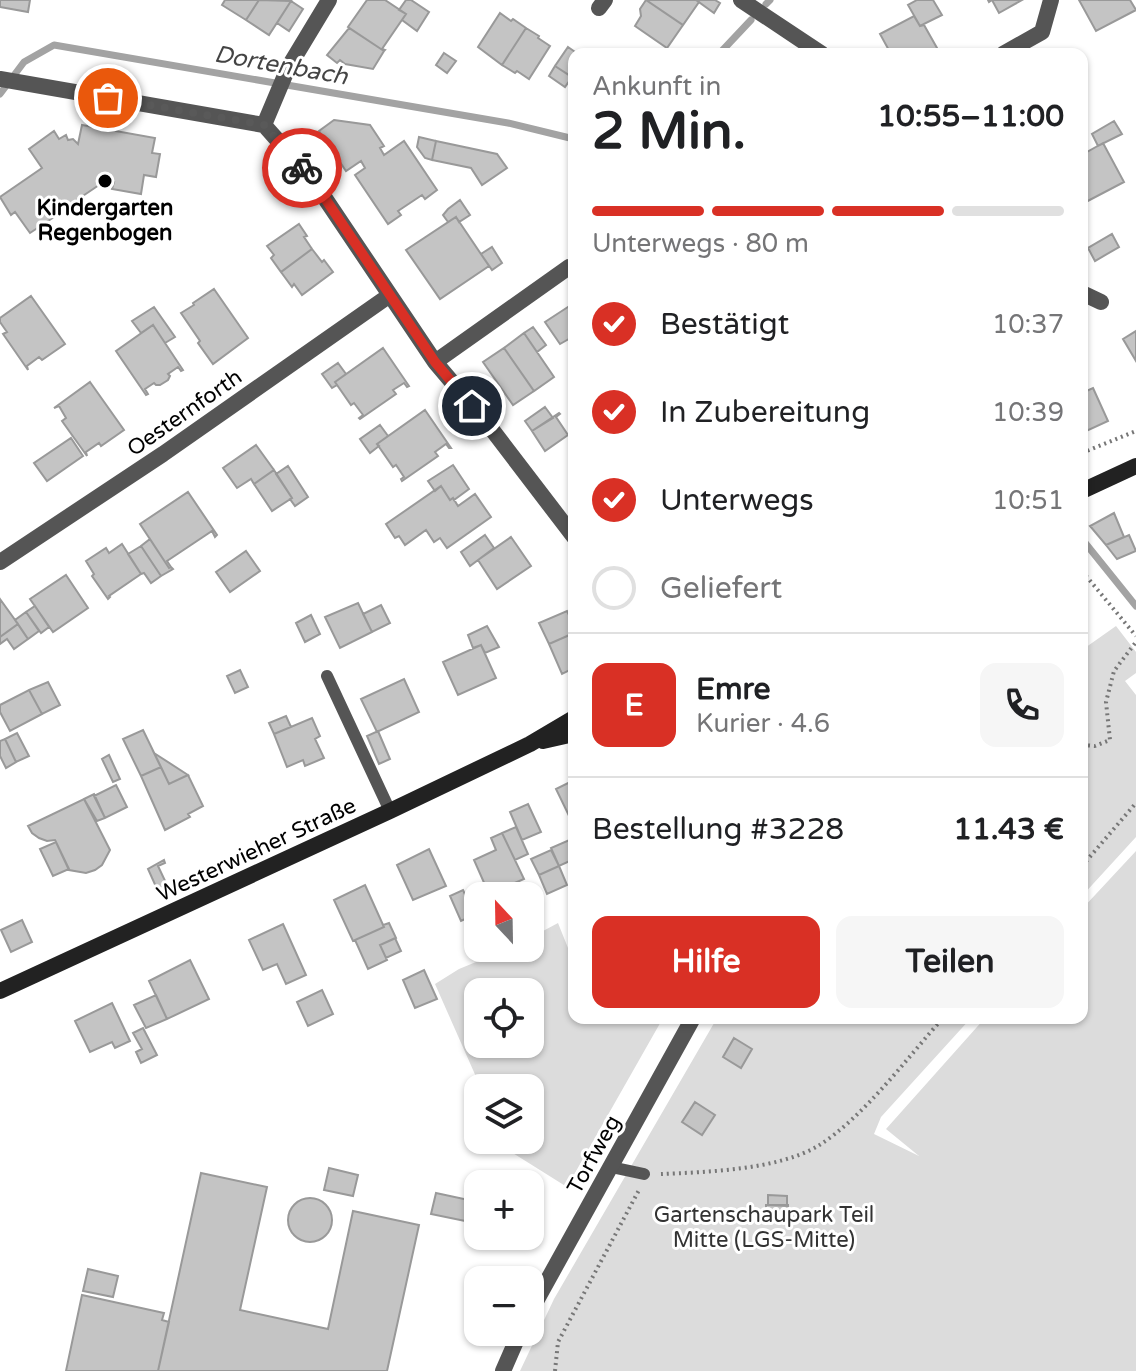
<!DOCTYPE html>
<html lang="de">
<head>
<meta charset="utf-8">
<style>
  :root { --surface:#fff; --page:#f6f6f6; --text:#202124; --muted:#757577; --line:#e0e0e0; --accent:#d93025 }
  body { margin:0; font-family:"Varela Round",sans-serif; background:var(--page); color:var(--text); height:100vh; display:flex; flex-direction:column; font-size:30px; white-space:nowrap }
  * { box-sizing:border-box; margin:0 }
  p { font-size:26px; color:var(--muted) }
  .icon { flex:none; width:44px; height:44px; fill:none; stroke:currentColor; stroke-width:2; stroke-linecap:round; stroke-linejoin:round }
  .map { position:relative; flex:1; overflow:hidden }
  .panel { position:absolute; left:568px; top:48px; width:520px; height:976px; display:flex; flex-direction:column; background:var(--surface); border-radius:16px; box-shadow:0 2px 6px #0004 }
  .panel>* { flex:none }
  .needle { width:52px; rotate:338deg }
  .buttons { position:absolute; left:464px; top:882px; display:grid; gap:16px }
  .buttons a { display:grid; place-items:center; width:80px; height:80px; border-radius:16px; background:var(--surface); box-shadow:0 2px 6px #0004; font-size:40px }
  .pin { position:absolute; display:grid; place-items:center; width:68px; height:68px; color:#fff; margin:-34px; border:4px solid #fff; border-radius:50%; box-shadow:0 2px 8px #0007 }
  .courier { position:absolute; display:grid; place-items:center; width:80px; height:80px; margin:-40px; border:6px solid #d93025; border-radius:50%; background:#fff; color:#222; box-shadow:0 2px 10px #0007 }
  .overview em { font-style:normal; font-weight:800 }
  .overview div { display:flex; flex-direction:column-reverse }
  .overview { display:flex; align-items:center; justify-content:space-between; height:136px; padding:0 24px }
  h1 { font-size:52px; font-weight:800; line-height:60px }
  .bar { display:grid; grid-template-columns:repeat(4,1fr); gap:12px 8px; align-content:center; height:96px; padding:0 24px }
  .bar i { height:10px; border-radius:6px; background:var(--line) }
  .bar .selected { background:var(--accent) }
  .bar p { grid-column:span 4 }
  .line { display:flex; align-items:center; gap:20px; padding:0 24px; border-top:2px solid var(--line) }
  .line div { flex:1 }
  .round { display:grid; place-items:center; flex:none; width:84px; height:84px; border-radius:16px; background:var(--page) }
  ol { padding:0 24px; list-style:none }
  li { display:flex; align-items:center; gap:24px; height:88px }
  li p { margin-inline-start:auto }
  li .icon { padding:8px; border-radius:50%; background:var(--accent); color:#fff; stroke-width:4 }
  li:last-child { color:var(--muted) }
  li i { width:44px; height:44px; border:4px solid var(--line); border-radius:50% }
  .primary-button { display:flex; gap:16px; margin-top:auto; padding:16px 24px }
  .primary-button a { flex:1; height:92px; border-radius:16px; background:var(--accent); color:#fff; font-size:32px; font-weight:800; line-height:92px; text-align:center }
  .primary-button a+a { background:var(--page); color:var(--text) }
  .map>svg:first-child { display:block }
  .green { fill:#dcdcdc; fill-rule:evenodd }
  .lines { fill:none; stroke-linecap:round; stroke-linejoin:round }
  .stream { stroke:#a3a3a3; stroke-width:7 }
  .building { fill:#c4c4c4; stroke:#999; stroke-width:2 }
  .path { stroke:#777; stroke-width:4; stroke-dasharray:2 4; stroke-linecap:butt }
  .service { stroke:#555; stroke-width:12 }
  .minor { stroke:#555; stroke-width:16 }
  .secondary { stroke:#222; stroke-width:16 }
  .done { stroke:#595959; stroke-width:8; stroke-dasharray:0 14.4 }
  .route { stroke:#d93025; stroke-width:10 }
  .poi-dot { fill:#000; stroke:#fff; stroke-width:3 }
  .labels { text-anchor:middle; stroke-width:6; stroke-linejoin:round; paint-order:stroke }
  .poi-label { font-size:22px; font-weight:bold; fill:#000; stroke:#fff }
  .street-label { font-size:22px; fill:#000; stroke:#fff }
  .park-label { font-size:22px; fill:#333; stroke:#fff }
  .water-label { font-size:24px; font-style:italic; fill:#444; stroke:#fff }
</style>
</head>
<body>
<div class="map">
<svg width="1136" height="1371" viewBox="0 0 1136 1371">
  <rect width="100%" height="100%" fill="#fff"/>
  <path class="green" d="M1116,626L1136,652V673L1125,681L1136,695V837L1082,896V650Z
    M1136,851V1371H520L554,1299L717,1018H971L881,1117L874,1134L919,1156L886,1129L985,1018H1082V909Z
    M558,923L574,963V1018H663L567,1187L508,1150L504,1140H530V1088H481L435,984L459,969L510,948H530V938ZM478,992H530V1044H478Z"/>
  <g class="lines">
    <path class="stream" d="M766,4L770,0
      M719,54L751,20
      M0,94L24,62L54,45L508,123L574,139
      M1082,539L1136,606"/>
  </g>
  <path class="building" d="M0,0H30L28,12L0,7Z
    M225,0H259L246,20L222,5Z
    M259,0L291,1L269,35L246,20Z
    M367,0H385L406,14L382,49L385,50L384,51L348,27Z
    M406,0H411L429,12L417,31L402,20L406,14L399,10Z
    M646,0H696L699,2L683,25Z
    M646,0L683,25L667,48L635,26L641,16L640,9Z
    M696,0H715L720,3L714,13Z
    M917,0H933L942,15L920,26L908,5Z
    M988,0H1022L999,13L992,0L989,2Z
    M1079,0H1130L1136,10L1096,31Z
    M291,1L303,9L289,31L277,23Z
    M500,13L511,21L513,19L526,28L502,65L478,47Z
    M914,16L920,26L924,25L937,48L934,50L936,54H891L880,34Z
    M349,28L384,51L373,69L345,64L340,60L337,63L327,55Z
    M526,28L539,36L538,38L550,46L529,79L517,71L515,73L502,65Z
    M568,47L578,54H574V74L572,77L555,66Z
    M444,53L456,61L447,73L436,65Z
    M555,66L572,77L565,87L549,76Z
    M334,120L370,125L384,146L380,148L384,155L404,141L437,190L425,199L422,195L398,211L401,215L388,224L355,175L365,168L361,161L346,171L319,131Z
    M1114,121L1122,134L1098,146L1092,134Z
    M82,125L155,138L152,153L160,154L156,177L144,175L141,194L112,189L114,182L105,181L68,206L65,202L50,212L54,217L30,233L15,212L11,215L0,197L42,168L29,149L54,131L59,139L66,135L68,140L73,139L78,144Z
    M419,137L436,141L432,160L425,158L417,147Z
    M436,141L497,154L507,168L482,185L471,168L432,160Z
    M1103,143L1124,182L1082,204V151L1084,150L1085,153Z
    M460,200L470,215L459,222L456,217L448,222L443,215L448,209Z
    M456,217L489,266L440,299L406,250Z
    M299,224L307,236L304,237L312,249L281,272L271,258L274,255L267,246Z
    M1112,234L1119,247L1095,261L1088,248Z
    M492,247L502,263L492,270L481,254Z
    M312,249L322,262L324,260L333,272L302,295L294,284L292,287L281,272Z
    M214,289L248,338L213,364L198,343L200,341L181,313L194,305L193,303Z
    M31,296L65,344L42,360L39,357L27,366L28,370L3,334L7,332L0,322V318Z
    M574,303V336L560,344L545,322Z
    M154,307L175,337L165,343L153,325L141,333L132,321Z
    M153,325L183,370L181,371L178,367L168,374L170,376L168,380L160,385H156L154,383L145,389L148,394L146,395L116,351Z
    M533,327L546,345L537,352L524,333Z
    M1136,331V361L1123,339Z
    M524,333L554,377L534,391L504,348Z
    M383,348L409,386L407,387L404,383L393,390L396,394L360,419L359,418L363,415L354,403L351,405L335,382Z
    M504,348L534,391L513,405L483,362Z
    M338,363L346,374L335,382L337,385L332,388L322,374Z
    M90,382L124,430L101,446L99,443L86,452L87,456L62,421L66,418L59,406L54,408Z
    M1093,388L1108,421L1082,433V393Z
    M545,407L553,418L532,431L525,421Z
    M425,410L451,448H449L446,444L435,452L438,456L402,481L401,479L404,477L396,465L393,467L377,444Z
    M559,413L560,414L556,417L568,435L545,451L532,431Z
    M380,425L388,436L377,444L379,446L370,453L360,439Z
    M71,438L83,456L47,481L34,463Z
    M256,445L274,470L254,484L251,479L237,488L223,468Z
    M453,465L469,489L454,500L453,498L450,500L441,486L435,491L428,481Z
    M288,466L308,497L295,506L290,499L292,498L276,474Z
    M274,470L292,498L272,511L254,484Z
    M441,486L450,500L453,498L458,506L475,494L491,517L447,548L440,538L434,542L426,530L405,545L399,536L395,538L386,524Z
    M188,492L217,535L215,537L212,531L167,561L171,567L169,568L140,524Z
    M1114,513L1124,537L1106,545L1090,526Z
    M485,535L494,548L470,566L461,552Z
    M1129,535L1136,551L1117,559L1106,545Z
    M511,537L531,566L497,589L478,560Z
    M150,539L169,568L171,567L173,569L161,576L141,546Z
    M122,544L141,574L109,596L110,597L108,599L92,576L94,574L86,561L106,548L109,553Z
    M141,546L161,576L151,583L144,573L141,574L128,554Z
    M246,551L260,571L230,592L216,572Z
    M66,575L88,608L53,632L30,599Z
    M0,599L18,624L0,637Z
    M358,603L372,632L340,648L325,617Z
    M381,605L390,623L372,632L363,614Z
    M35,606L49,627L41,633L26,612Z
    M567,611L574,625V633L549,644L539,623Z
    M26,612L39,631L28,639L15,620Z
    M311,615L320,634L305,642L296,623Z
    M18,624L28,639L14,649L7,639L0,644V637Z
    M487,626L499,647L485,653L481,645L473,648L468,635Z
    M574,633V668L562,674L549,644Z
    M481,645L496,678L458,695L443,662Z
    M240,670L248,687L235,693L227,676Z
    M404,679L419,712L377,732L361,699Z
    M48,682L60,705L42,714L29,690Z
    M29,690L42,714L10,731L0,712V705Z
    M286,716L291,727L274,734L269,723Z
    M312,718L320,736L315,739L324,758L305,766L303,760L287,767L274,734Z
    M143,730L161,767L141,776L123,739Z
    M378,731L390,759L379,764L367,736Z
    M17,733L29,756L16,762L5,739Z
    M5,739L16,762L6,768L0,756V741Z
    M154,753L188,775L169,784Z
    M109,755L120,779L113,782L102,759Z
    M161,767L169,784L188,775L203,806L188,814L190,817L165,830L141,776Z
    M574,780V823L573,824L556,789Z
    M116,785L127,807L105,818L94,796Z
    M94,794L105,818L97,821L84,799Z
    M84,799L110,850L102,865L95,870L86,873L69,870L55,840L47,841L39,838L32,833L28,826Z
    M528,804L541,832L522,840L510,812Z
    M516,827L528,854L515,860L502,833Z
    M502,833L524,879L489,894L474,860L496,850L491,838Z
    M574,838V859L559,866L551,848Z
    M56,842L69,869L53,876L40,849Z
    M429,849L446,886L413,900L397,865Z
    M551,850L559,866L539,875L531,859Z
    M164,860L165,863L158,866L167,885L157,889L148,869Z
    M559,866L567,885L547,894L539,875Z
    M365,885L384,927L353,941L334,900Z
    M463,890L474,915L461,921L450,896Z
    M22,920L32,942L11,952L1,930Z
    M389,923L396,938L380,945L387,960L368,969L355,940L384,927L383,925Z
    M283,924L306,975L286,984L277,964L263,970L249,940Z
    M395,938L401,951L386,958L380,945Z
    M190,960L209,999L167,1019L149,981Z
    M424,970L437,999L415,1008L403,980Z
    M322,990L333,1014L308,1026L297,1002Z
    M156,995L167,1019L146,1028L134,1005Z
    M112,1003L130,1041L115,1048L112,1042L90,1052L75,1021Z
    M143,1028L157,1055L141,1063L136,1052L142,1049L133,1033Z
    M734,1038L752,1049L741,1068L723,1057Z
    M695,1102L715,1115L702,1135L682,1122Z
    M329,1168L358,1175L353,1196L324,1190Z
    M201,1173L267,1187L240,1310L328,1329L353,1211L419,1225L387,1371H158Z
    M436,1193L478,1202L475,1223L431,1214Z
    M768,1195L787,1196V1206L768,1205Z
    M288 1220a22 22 0 1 1 44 0a22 22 0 1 1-44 0Z
    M766,1205H788V1217L766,1216Z
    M88,1269L118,1276L113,1297L83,1291Z
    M82,1295L164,1313L162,1320L169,1322L158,1371H66Z"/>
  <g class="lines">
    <path class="path" d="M1082,453L1136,431
      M1082,571L1136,636
      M1082,745L1095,746L1110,740L1106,702L1114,671L1136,642
      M1082,866L1136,803
      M661,1174C707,1172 777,1170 818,1146C863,1118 907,1058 943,1018
      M555,1371L558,1342L639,1190"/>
    <path class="service" d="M327,676L390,811
      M611,1167L644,1174"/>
    <path class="minor" d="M741,0L822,54
      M599,8L605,0
      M1003,54L1042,32L1051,0
      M0,79L264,125L312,179L435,362L490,427L574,537
      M264,125L288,68L329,0
      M1082,293L1101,302
      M435,362L569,267L574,268
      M0,562L163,454L390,295
      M530,1312L693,1018
      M503,1371L520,1332"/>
    <path class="secondary" d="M1082,491L1136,466
      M543,741L574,734
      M0,991L390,811L530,744L574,718"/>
  </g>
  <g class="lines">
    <path class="done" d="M108,98L264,125L302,168"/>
    <path class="route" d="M302,168L312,179L435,362L472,406"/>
  </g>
  <circle class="poi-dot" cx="105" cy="181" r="8"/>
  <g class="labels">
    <g class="poi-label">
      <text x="105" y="215">Kindergarten<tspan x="105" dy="25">Regenbogen</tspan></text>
    </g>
    <g class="street-label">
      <text transform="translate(184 412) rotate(-35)" y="8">Oesternforth</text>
      <text transform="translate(256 849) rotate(-25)" y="8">Westerwieher Straße</text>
      <text transform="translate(593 1154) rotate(-61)" y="8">Torfweg</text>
    </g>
    <g class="park-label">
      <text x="764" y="1222">Gartenschaupark Teil<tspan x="764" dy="25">Mitte (LGS-Mitte)</tspan></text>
    </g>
    <g class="water-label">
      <text transform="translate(281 65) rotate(10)" y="8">Dortenbach</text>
    </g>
  </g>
</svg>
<div class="buttons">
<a><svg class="needle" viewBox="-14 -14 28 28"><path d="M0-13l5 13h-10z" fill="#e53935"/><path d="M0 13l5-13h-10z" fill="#757577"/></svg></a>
<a><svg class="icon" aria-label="locate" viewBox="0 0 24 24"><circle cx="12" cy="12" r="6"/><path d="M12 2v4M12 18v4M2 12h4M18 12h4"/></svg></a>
<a><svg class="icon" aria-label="layers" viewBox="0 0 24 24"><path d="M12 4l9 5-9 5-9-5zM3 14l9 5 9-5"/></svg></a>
<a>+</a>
<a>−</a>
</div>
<div class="pin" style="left:108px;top:98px;background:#ea580c"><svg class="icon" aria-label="bag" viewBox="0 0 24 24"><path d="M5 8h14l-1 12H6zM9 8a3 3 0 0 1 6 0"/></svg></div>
<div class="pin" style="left:472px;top:406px;background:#1f2937"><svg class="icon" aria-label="home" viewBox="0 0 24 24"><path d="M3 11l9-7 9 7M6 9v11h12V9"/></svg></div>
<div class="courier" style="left:302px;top:168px"><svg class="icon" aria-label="bike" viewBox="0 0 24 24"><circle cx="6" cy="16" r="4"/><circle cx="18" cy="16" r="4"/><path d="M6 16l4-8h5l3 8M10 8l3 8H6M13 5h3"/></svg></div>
<section class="panel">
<div class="overview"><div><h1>2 Min.</h1><p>Ankunft in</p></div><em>10:55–11:00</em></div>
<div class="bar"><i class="selected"></i><i class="selected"></i><i class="selected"></i><i></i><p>Unterwegs · 80 m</p></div>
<ol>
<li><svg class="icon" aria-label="check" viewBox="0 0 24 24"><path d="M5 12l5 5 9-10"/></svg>Bestätigt<p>10:37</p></li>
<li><svg class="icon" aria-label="check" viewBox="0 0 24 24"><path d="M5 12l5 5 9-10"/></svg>In Zubereitung<p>10:39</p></li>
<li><svg class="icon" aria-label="check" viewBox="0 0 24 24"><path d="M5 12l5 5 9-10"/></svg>Unterwegs<p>10:51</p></li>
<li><i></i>Geliefert</li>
</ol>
<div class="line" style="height:144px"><b class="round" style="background:var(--accent);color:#fff">E</b><div><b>Emre</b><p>Kurier · 4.6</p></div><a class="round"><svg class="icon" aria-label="phone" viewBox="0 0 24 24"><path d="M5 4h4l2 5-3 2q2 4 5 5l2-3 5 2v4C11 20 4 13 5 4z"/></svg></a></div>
<div class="line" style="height:104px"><div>Bestellung #3228</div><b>11.43 €</b></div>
<div class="primary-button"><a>Hilfe</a><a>Teilen</a></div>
</section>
</div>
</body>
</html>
